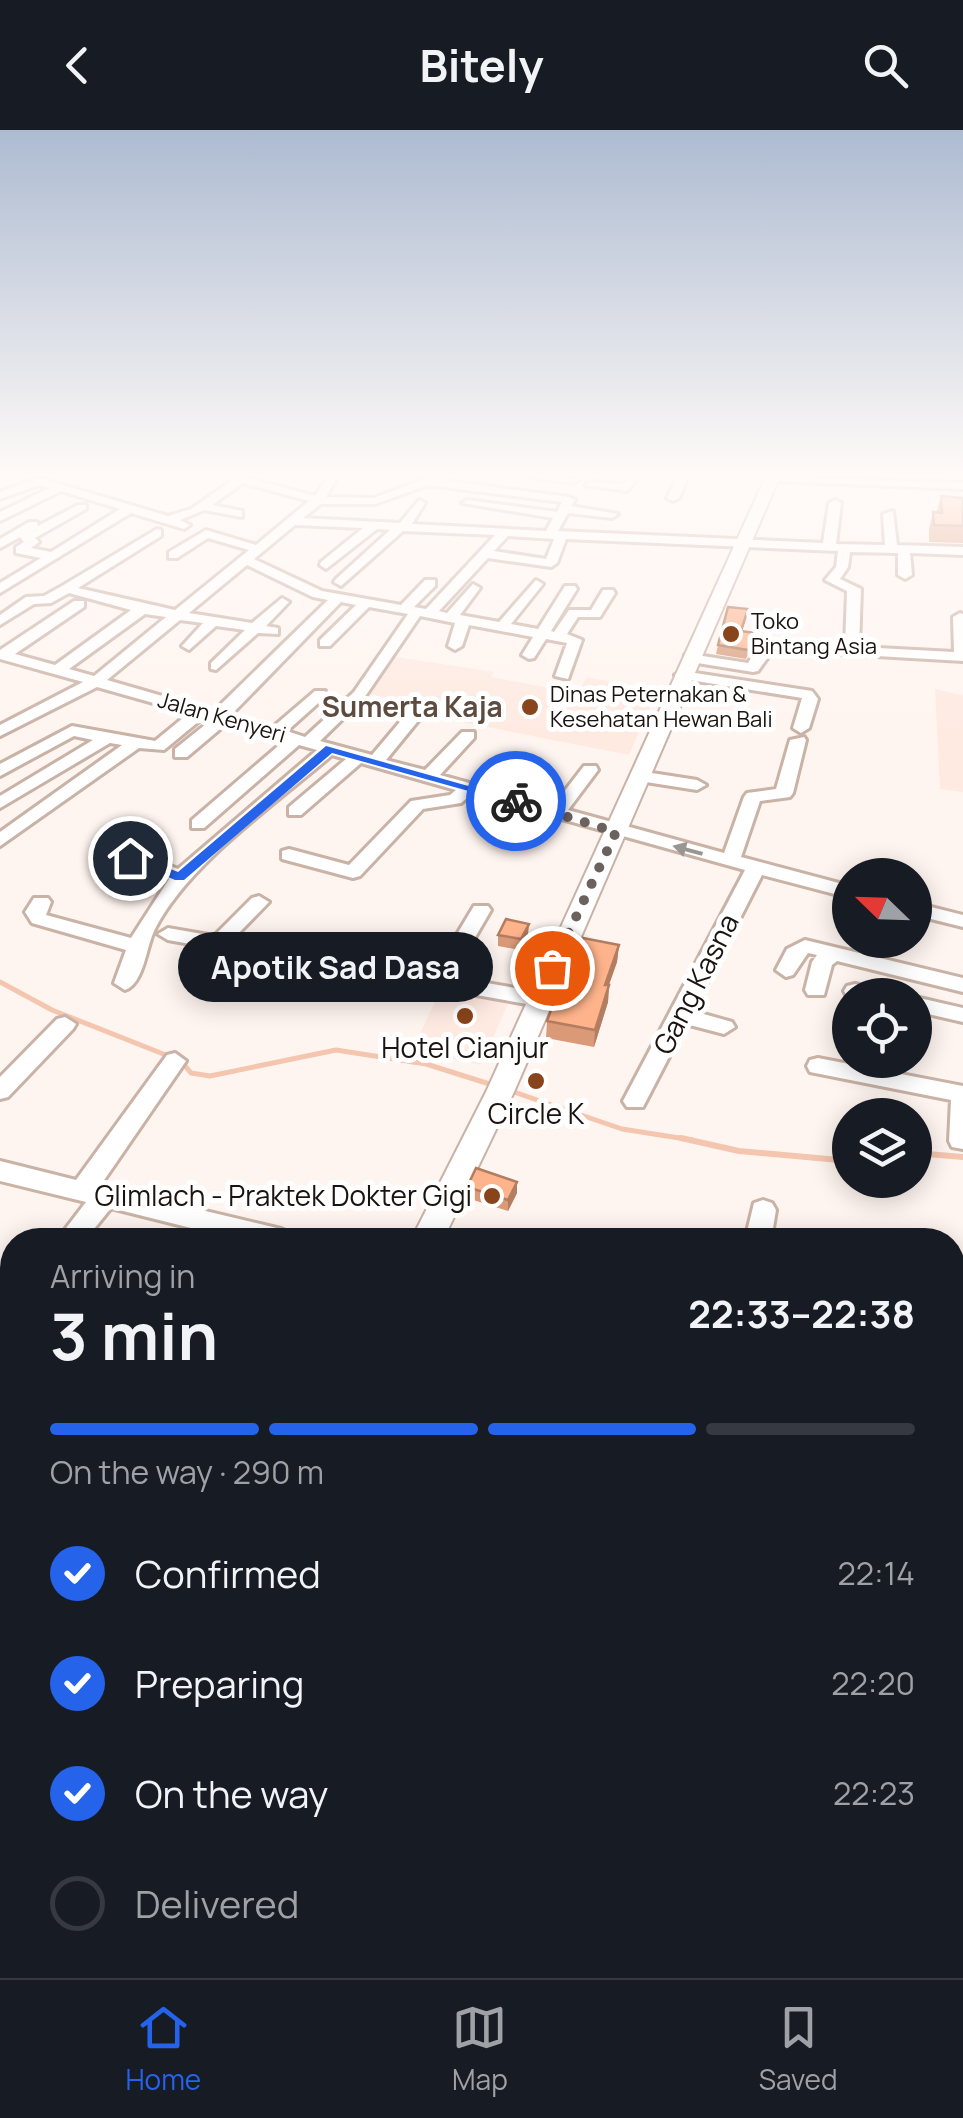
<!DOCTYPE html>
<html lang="en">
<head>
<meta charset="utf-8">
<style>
  :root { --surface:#171b24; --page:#20242c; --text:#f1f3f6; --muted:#9ea1a6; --line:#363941; --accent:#2563eb }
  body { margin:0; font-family:Manrope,sans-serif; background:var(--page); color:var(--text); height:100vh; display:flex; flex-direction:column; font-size:38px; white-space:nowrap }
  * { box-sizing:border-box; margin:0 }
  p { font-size:32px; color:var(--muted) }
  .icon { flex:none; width:55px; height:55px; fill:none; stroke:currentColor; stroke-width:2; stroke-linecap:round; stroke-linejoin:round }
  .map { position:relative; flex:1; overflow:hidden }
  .side { position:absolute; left:0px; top:1098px; width:965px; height:752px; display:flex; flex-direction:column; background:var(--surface); border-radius:40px 40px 0 0; box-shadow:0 5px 25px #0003 }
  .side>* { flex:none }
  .needle { width:65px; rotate:293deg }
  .tools { position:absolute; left:832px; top:728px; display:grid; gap:20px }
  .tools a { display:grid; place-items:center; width:100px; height:100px; border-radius:50%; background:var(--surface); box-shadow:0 5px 25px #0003; font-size:50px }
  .pin { position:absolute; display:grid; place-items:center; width:85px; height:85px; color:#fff; margin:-42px; border:5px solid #fff; border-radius:50%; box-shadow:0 2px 10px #0007 }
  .courier { position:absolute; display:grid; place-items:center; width:100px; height:100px; margin:-50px; border:8px solid #2563eb; border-radius:50%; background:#fff; color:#222; box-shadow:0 2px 12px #0007 }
  .bubble { position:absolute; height:70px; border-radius:35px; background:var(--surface); box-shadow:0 5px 25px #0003; font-size:32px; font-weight:700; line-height:70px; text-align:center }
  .summary em { font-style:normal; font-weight:700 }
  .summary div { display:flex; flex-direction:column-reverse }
  .summary { display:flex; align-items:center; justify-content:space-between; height:170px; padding:0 50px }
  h1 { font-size:65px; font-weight:700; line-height:75px }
  .bar { display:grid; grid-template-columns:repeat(4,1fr); gap:15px 10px; align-content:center; height:120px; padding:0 50px }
  .bar i { height:12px; border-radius:8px; background:var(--line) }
  .bar .selected { background:var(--accent) }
  .bar p { grid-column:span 4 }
  ol { padding:0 50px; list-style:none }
  li { display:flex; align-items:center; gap:30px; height:110px }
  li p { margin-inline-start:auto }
  li .icon { padding:10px; border-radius:50%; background:var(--accent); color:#fff; stroke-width:4 }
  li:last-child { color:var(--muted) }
  li i { width:55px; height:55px; border:5px solid var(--line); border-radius:50% }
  header { display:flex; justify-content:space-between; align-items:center; height:130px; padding:0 50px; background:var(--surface); font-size:45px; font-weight:700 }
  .tabs { display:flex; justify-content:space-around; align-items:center; height:140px; border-top:2px solid var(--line); background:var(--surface); font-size:28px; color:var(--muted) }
  .tabs a { display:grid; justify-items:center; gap:5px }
  .tabs .selected { color:var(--accent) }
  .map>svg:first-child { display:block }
  .built { fill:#feeae1 }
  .green { fill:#f7ddd0 }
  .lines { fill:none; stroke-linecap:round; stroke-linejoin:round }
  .stream-far1 { stroke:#f4c6af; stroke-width:5 }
  .stream { stroke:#f4c6af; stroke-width:6 }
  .minor-casing { stroke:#c9b2a6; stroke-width:6 }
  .major-casing { stroke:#c9b2a6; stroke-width:4 }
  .minor { fill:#fff; fill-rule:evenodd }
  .major { fill:#fff; fill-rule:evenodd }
  .wall { fill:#da9a78 }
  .shaded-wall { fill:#b27d61 }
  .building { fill:#feb38b; stroke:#b27d61; stroke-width:2.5 }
  .oneway { fill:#989593 }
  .route { fill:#2563eb }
  .done { stroke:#6b625e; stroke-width:10; stroke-dasharray:0 18 }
  .poi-dot { fill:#88441a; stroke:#fff; stroke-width:4 }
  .labels { text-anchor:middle; stroke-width:10; stroke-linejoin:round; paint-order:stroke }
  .far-poi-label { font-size:22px; fill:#1b130f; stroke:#fff; text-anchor:start }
  .far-street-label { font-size:22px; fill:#1b130f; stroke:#fff }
  .far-quarter-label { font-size:28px; font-weight:bold; fill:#5e4b40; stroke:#fff }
  .street-label { font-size:28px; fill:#1b130f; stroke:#fff }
  .poi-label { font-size:28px; fill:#1b130f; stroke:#fff }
</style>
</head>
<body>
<header><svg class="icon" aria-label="back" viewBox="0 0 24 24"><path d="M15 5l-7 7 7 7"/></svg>Bitely<svg class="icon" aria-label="search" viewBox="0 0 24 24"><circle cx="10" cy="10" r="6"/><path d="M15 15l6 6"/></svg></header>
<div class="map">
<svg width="963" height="1848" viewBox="0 0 963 1848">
  <rect width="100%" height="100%" fill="#fff5f0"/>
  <path class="built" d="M383,525L494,542L491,547L578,563L587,547L657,561L629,625L406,581L412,573L360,562Z
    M935,559L963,565V662L940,659Z
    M443,855L511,867L481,935L412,920Z"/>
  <path class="green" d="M6,1677L12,1678V1800L0,1823V1679Z"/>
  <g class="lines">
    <path class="stream-far1" d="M0,852L52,880L171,927
      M181,931L191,943L210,946L336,920L426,934L496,956
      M511,961L622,999L692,1010"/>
    <path class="stream" d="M681,1008L739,1021L850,1031
      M915,1023L963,1027"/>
    <defs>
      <path id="minor" d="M225,346H242L315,366L328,346H338L326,367L374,368L431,346H445L441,350L569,367L575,370L571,376L618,384L612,388L568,383L558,401L823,413L829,373L835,370L841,373L836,414L885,415L883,384L893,381L897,415L963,417V425L910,423L912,445L905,449L898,445V423L850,422L848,437L840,449L861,459L859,517L954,522L953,487L960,483L963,484V531L773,520L758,541L753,542L685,531V525L690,524L748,533L758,516L771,512L845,516L847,461L825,450L836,437L838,421L566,409L557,433L551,437L488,428L439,481L447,483L473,454L480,458L460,485L499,492L536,450L543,454L511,494L538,499L565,456H575L577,459L551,501L554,502L569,480H591L603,460H613L615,463L600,487H578L567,504L582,510L568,549L555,546L567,513L546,509L534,528L529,529L522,525L533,507L469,495L462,516L455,520L448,516L455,493L420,486L364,568L320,611L372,625L410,580H422V586L386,630L425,640L462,602H474V608L440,645L553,676L584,636H596L598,640L568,680L724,723L744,667L747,663L776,659L790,610L804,607L806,610L793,663L790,667L760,671L741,727L850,756V768L762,745L693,881L732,892L735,897L724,904L686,894L643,977H627L623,971L745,740L472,664L461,673L423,679L360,746L353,748L282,729V721L289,719L349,735L411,671L450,665L456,660L361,633L301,685H289V677L346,629L332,625C276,673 188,734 155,799C146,816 144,854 125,860L114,853L126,820L32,793L25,782L34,768H48L51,772L46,785L131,808L169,749L123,731V723H137L178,739L317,620L299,615L204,698H192V690L284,611L226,594L187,627H175V619L211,590L204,587L164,620L139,618L0,716V702L122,615L110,613L0,678V666L93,610L74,606L0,646V634L72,596L155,611L189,583L97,557L0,606V595L83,552L0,529V520L74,471H84V477L15,524L55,535L131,480L69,463L51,473L34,474L0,495V485L26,467L44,466L62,456L157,399L161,400V406L78,458L175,480L249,420L208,408L177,428H169V422L206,400L256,415L309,371L243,353L212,375L242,381V387L204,380L180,390L190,395L184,399L131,383L0,463V453L41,428L16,423V417L24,412L20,407L0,418V409L29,392H37L38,396L78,375H86V379L35,408L39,412L31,418L51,422L120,379L61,361L0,391V382L50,358L39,355L0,369V362L39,348L168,386L191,379L233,350ZM428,355L562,372L557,382L468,370L462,373L553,388L546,401L412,394L425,373L419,370L400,393L303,388L321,374H375ZM295,395L363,398L321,432L320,435L326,439L377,399L390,400L336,449L334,452L341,456L403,401L495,405L426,479L414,477L435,456V450H425L401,475L322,461L254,429ZM508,406L554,409L546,429L494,421ZM247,435L313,467L328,470L214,581L107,550L180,490L203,493L182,516L189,520L216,496L245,500L211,533V539L216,540L258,503L278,504V498L266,496L289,472L282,468L252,493L189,483ZM341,472L356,475L320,510V516H330L369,477L408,484L354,562L305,607L287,601L325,567V561H315L273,597L231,585ZM145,484L166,487L94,546L69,539Z
        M525,346H562L579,350L573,353Z
        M629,346H640L627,361L585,355L591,352L624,354Z
        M672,346L688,347L679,368L673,371L667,368L676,349Z
        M768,346L963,353V359L772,351Z
        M682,541L812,561L818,569L809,598L801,603L793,598L802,568L677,548L675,545Z
        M639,641L697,650L706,655L697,660L633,650V642Z
        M259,766L269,772L233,809L433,844L474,776H488L491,780L452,847L538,862L549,869L538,876L168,810L158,804L168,798L214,806L252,768Z
        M915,773L963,785V797L915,785Z
        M805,810L963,848V862L837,831L832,835L824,865H808L805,860L812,832L817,825L808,823L793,845L786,847L776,840L787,819Z
        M855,854L882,860L885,865L847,866L844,861L847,856Z
        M915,867L963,878V892L915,881Z
        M65,887L76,894L73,899L8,967L0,969V947L57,889Z
        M175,923L186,931L100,1056L281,1099L290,1103L294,1110H239L111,1078L85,1110H57L86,1072L0,1051V1031L76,1050L167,925Z
        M818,928L963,956V1019L952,1017L949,1011L951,970L810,942L807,936L810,930Z
        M763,1070L772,1073L776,1080L771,1110H745L754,1073Z
        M12,1168V1199L0,1206V1174Z
        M952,1267L963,1268V1296L952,1294Z
        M963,1311V1398L952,1402V1315Z
        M952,1578L963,1583V1619L952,1615Z"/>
      <path id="major" d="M766,346H780L514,962L443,1110H411L486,962Z
        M12,1824V1838H57L53,1848H1Z"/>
    </defs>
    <use href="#minor" class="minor-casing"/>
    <use href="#major" class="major-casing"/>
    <use href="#minor" class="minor"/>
    <use href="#major" class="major"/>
  </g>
  <path class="wall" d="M941,366L963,368V413L929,412V399L933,382L936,383Z
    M748,479L742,501L753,512L746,529L716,524L718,515Z
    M498,805H528L520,820L498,816Z
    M619,815L617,832L609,855L608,872L594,917L546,908L547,891L568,848Z
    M467,1057L517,1063L508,1081L467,1068Z"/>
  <path class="shaded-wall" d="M529,794L528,805L520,820L521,809Z
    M619,815L617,832L603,871L605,855Z
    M609,855L608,872L594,917L595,900Z
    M517,1052V1063L508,1081V1070Z
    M0,1568L12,1583L0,1605Z"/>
  <path class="building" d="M941,366L963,368V396L934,395L933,382L942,383Z
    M728,477L748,479L741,501L755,503L748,520L718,515Z
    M506,789L529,794L521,809L498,805Z
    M583,808L619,815L605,855H609L595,900L547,891L563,847L568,848Z
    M476,1038L517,1052L508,1070L467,1057Z"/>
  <defs><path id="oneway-solid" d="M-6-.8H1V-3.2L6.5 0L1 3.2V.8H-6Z" transform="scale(2.5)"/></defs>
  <use class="oneway" href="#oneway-solid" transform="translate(688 720) rotate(-165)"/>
  <linearGradient id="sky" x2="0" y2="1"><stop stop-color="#adbbd1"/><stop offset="0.57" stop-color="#fffaf8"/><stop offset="1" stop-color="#fffaf8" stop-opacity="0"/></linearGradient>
  <rect width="963" height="604" fill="url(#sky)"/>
  <path class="route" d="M326,616L522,671L512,673L332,623L184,750H175L124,728L135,725L178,742Z"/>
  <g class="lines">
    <path class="done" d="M516,671L616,702L552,838"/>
  </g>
  <g class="poi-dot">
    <circle cx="731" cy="504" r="10"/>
    <circle cx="530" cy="577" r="10"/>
    <circle cx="465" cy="886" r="10"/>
    <circle cx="536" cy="951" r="10"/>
    <circle cx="492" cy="1066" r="10"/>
  </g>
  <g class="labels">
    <g class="far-poi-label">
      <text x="751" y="499">Toko<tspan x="751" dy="25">Bintang Asia</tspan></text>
      <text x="550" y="572">Dinas Peternakan &amp;<tspan x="550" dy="25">Kesehatan Hewan Bali</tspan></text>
    </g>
    <g class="far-street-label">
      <text transform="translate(222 587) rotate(16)" y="8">Jalan Kenyeri</text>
    </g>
    <g class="far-quarter-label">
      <text x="412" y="587">Sumerta Kaja</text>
    </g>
    <g class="street-label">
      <text transform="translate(696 854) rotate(-63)" y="10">Gang Kasna</text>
    </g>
    <g class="poi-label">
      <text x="465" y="928">Hotel Cianjur</text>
      <text x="536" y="994">Circle K</text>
      <text x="472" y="1076" text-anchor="end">Glimlach - Praktek Dokter Gigi</text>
    </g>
  </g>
</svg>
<div class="tools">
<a><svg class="needle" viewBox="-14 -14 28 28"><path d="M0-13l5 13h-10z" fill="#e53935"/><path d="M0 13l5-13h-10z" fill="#9ea1a6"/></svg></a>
<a><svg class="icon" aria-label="locate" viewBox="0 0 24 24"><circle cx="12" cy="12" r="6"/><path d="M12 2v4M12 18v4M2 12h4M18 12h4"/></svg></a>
<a><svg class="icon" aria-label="layers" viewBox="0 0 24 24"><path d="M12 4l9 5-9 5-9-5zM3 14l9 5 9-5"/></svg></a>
</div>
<div class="pin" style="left:552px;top:838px;background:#ea580c"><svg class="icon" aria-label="bag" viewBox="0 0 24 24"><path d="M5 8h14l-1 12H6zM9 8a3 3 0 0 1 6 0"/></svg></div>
<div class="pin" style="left:130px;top:728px;background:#1f2937"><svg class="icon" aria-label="home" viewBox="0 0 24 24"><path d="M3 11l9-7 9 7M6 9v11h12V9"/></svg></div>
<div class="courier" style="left:516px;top:671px"><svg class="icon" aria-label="bike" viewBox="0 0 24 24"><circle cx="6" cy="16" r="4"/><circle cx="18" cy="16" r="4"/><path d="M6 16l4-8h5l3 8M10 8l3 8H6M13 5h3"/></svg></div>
<div class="bubble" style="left:178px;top:802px;width:315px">Apotik Sad Dasa</div>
<section class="side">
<div class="summary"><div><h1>3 min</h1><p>Arriving in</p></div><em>22:33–22:38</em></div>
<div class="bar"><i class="selected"></i><i class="selected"></i><i class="selected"></i><i></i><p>On the way · 290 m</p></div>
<ol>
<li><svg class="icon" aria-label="check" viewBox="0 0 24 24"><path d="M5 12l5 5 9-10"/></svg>Confirmed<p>22:14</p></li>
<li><svg class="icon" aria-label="check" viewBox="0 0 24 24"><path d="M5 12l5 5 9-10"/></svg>Preparing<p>22:20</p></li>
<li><svg class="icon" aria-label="check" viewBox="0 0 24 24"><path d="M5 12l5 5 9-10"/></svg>On the way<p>22:23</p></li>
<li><i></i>Delivered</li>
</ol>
</section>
</div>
<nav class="tabs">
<a class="selected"><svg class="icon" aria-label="home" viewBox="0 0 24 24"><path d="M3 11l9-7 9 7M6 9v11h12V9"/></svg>Home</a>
<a><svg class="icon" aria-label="map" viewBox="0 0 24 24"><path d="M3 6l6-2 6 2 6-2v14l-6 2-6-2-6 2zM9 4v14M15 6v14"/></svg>Map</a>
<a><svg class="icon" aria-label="saved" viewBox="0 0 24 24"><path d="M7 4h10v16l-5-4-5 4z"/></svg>Saved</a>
</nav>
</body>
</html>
